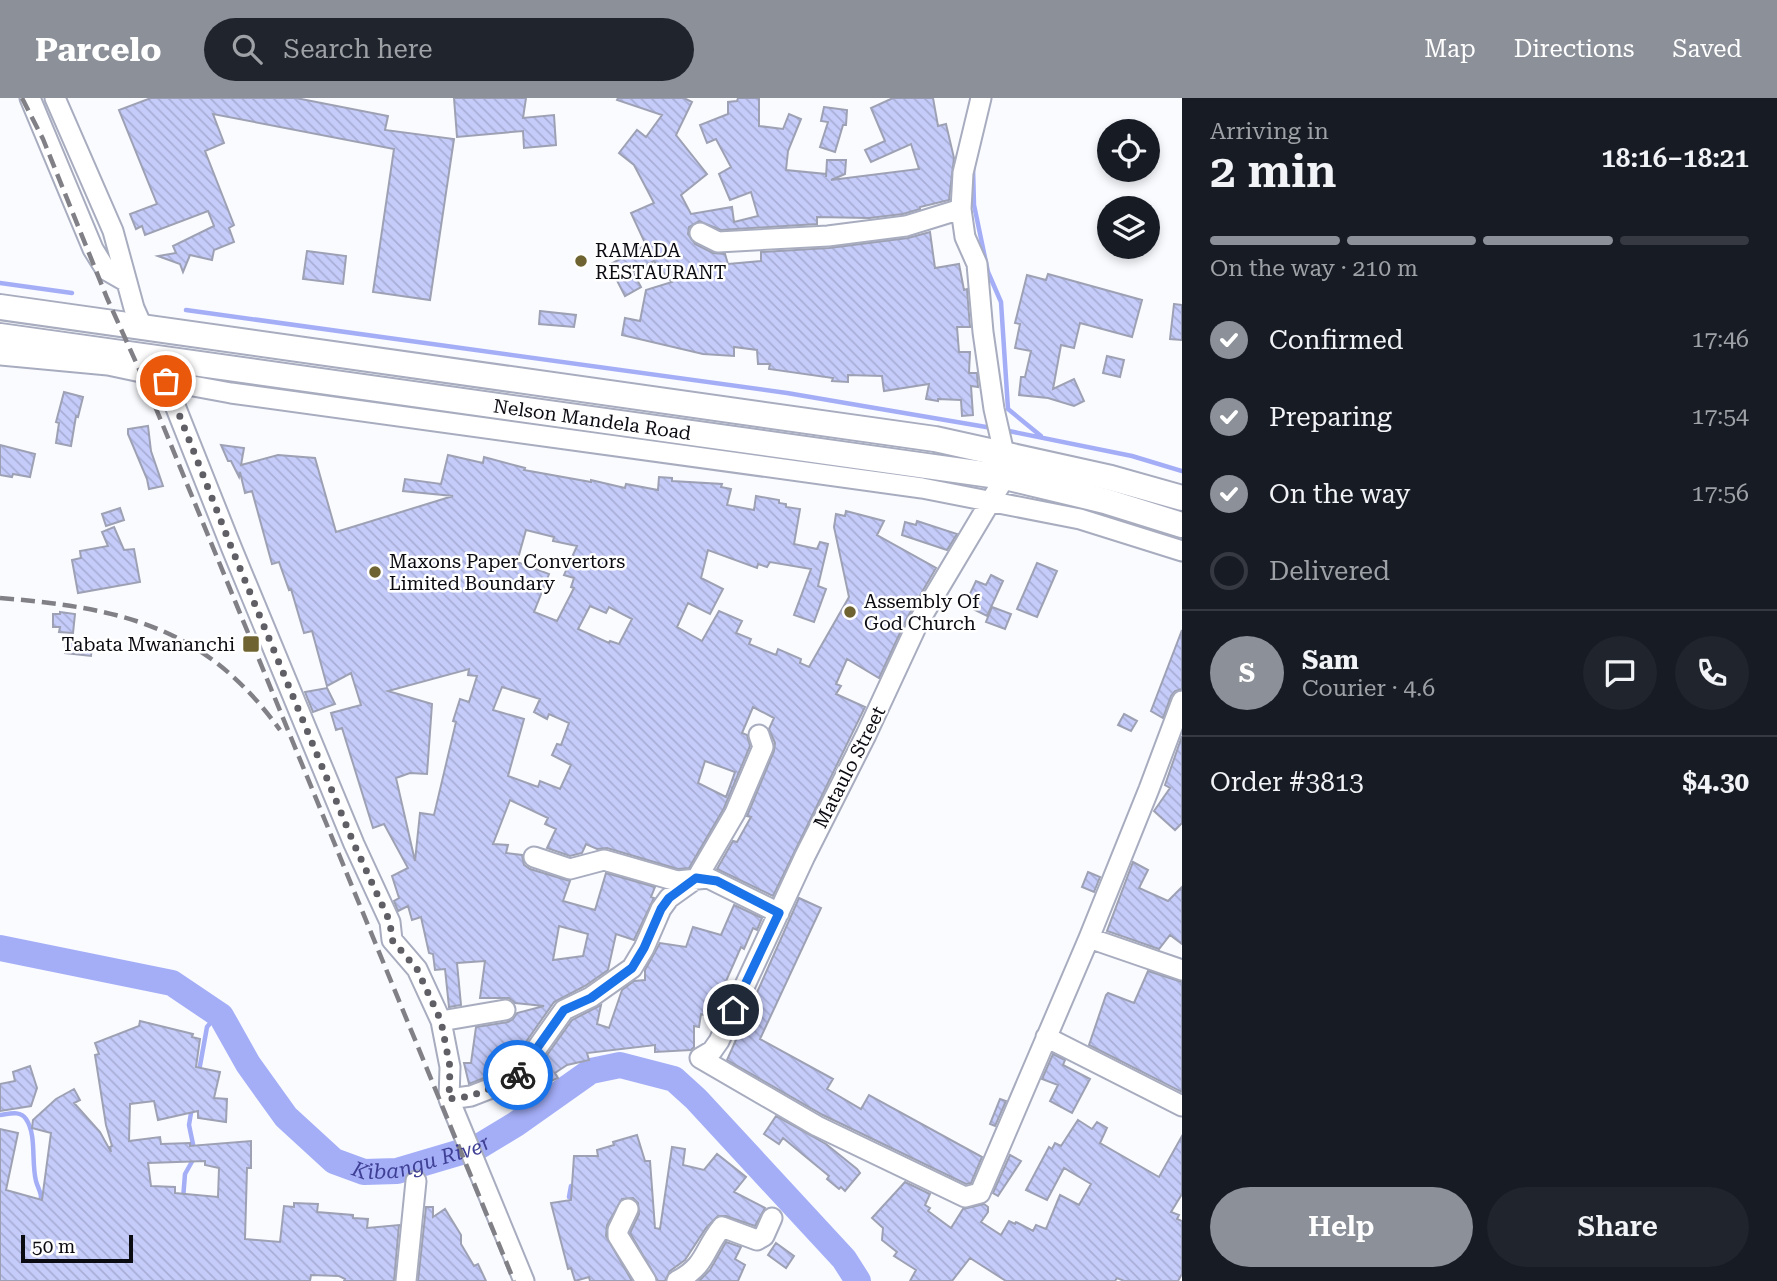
<!DOCTYPE html>
<html lang="en">
<head>
<meta charset="utf-8">
<style>
  :root { --surface:#171b24; --page:#20242c; --text:#f1f3f6; --muted:#9ea1a6; --line:#363941; --accent:#8c9099 }
  body { margin:0; font-family:"Roboto Serif",serif; background:var(--page); color:var(--text); height:100vh; display:flex; flex-direction:column; font-size:26px; white-space:nowrap }
  * { box-sizing:border-box; margin:0 }
  p { font-size:23px; color:var(--muted) }
  .icon { flex:none; width:38px; height:38px; fill:none; stroke:currentColor; stroke-width:2; stroke-linecap:round; stroke-linejoin:round }
  .map { position:relative; flex:1; overflow:hidden }
  .panel { display:flex; flex-direction:column; background:var(--surface); width:595px }
  .panel>* { flex:none }
  .tools { position:absolute; left:1097px; top:21px; display:grid; gap:14px }
  .tools a { display:grid; place-items:center; width:63px; height:63px; border-radius:50%; background:var(--surface); box-shadow:0 4px 10px #0003; font-size:35px }
  .scale { position:absolute; left:21px; bottom:18px; width:112px; box-sizing:border-box; padding-left:7px; border:4px solid #0b0b12; border-top:0; font-size:19px; line-height:24px; white-space:nowrap; color:#0b0b12; -webkit-text-stroke:5px #fff; paint-order:stroke }
  .pin { position:absolute; display:grid; place-items:center; width:60px; height:60px; color:#fff; margin:-30px; border:4px solid #fff; border-radius:50%; box-shadow:0 2px 7px #0007 }
  .courier { position:absolute; display:grid; place-items:center; width:70px; height:70px; margin:-35px; border:5px solid #1a73e8; border-radius:50%; background:#fff; color:#222; box-shadow:0 2px 9px #0007 }
  .overview em { font-style:normal; font-weight:600 }
  .overview div { display:flex; flex-direction:column-reverse }
  .overview { display:flex; align-items:center; justify-content:space-between; height:119px; padding:0 28px }
  h1 { font-size:46px; font-weight:600; line-height:52px }
  .bar { display:grid; grid-template-columns:repeat(4,1fr); gap:10px 7px; align-content:center; height:84px; padding:0 28px }
  .bar i { height:9px; border-radius:5px; background:var(--line) }
  .bar .current { background:var(--accent) }
  .bar p { grid-column:span 4 }
  .line { display:flex; align-items:center; gap:18px; padding:0 28px; border-top:2px solid var(--line) }
  .line div { flex:1 }
  .round { display:grid; place-items:center; flex:none; width:74px; height:74px; border-radius:37px; background:var(--page) }
  ol { padding:0 28px; list-style:none }
  li { display:flex; align-items:center; gap:21px; height:77px }
  li p { margin-inline-start:auto }
  li .icon { padding:7px; border-radius:50%; background:var(--accent); color:#fff; stroke-width:4 }
  li:last-child { color:var(--muted) }
  li i { width:38px; height:38px; border:4px solid var(--line); border-radius:50% }
  .cta { display:flex; gap:14px; margin-top:auto; padding:14px 28px }
  .cta a { flex:1; height:80px; border-radius:42px; background:var(--accent); color:#fff; font-size:28px; font-weight:600; line-height:80px; text-align:center }
  .cta a+a { background:var(--page); color:var(--text) }
  header { display:flex; align-items:center; gap:42px; box-sizing:border-box; height:98px; padding:0 35px; background:var(--accent); color:#fff }
  header strong { font-size:33px }
  nav { display:flex; gap:38px; margin-inline-start:auto; font-size:24px }
  .search { width:490px; height:63px; background:var(--page); display:flex; align-items:center; gap:18px; box-sizing:border-box; padding:0 24px; border-radius:38px; color:var(--muted); font-size:26px }
  main { display:flex; flex:1; min-height:0 }
  .map>svg:first-child { display:block }
  .lines { fill:none; stroke-linecap:round; stroke-linejoin:round }
  .stream { stroke:#a4aef7; stroke-width:4.5 }
  .river { stroke:#a4aef7; stroke-width:26 }
  .building { fill:url(#building-back-hatch); stroke:#9da1b3; stroke-width:2; fill-rule:evenodd }
  .minor-casing { stroke:#a8acbf; stroke-width:23 }
  .major-casing { stroke:#a8acbf; stroke-width:28 }
  .minor { stroke:#fff; stroke-width:19 }
  .major { stroke:#fff; stroke-width:24 }
  .rail { stroke:#808086; stroke-width:4.5; stroke-dasharray:14 7; stroke-linecap:butt }
  .done { stroke:#5f5f65; stroke-width:7; stroke-dasharray:0 12.6 }
  .route { stroke:#1a73e8; stroke-width:9 }
  .poi-dot { fill:#6f6431; stroke:#fff; stroke-width:2.5 }
  .labels { text-anchor:middle; stroke-width:5; stroke-linejoin:round; paint-order:stroke }
  .poi-label { font-size:19px; fill:#0b0b12; stroke:#fff; text-anchor:start }
  .street-label { font-size:19px; fill:#0b0b12; stroke:#fff }
  .water-label { font-size:21px; font-style:italic; fill:#3f4095; stroke:#fff }
</style>
</head>
<body>
<header>
<strong>Parcelo</strong>
<div class="search"><svg class="icon" aria-label="search" viewBox="0 0 24 24"><circle cx="10" cy="10" r="6"/><path d="M15 15l6 6"/></svg>Search here</div>
<nav><a>Map</a><a>Directions</a><a>Saved</a></nav>
</header>
<main>
<div class="map">
<svg width="1182" height="1183" viewBox="0 0 1182 1183">
  <defs>
    <pattern id="building-back-hatch" width="6" height="6" patternUnits="userSpaceOnUse" patternTransform="scale(1.75)"><rect width="6" height="6" fill="#c5ccfa"/><path d="M-1 5l2 2M0 0l6 6M5-1l2 2" fill="none" stroke="#a8aed5"/></pattern>
  </defs>
  <rect width="100%" height="100%" fill="#fafbff"/>
  <g class="lines">
    <path class="stream" d="M973,69L974,107L988,174L1001,204L1008,311L1041,338
      M0,185L72,195
      M186,212L787,295L992,330
      M1004,332L1132,358L1182,373
      M199,973L207,929L217,917L221,918
      M192,1009L189,1027L194,1051
      M0,1017C9,1016 20,1012 26,1021C37,1037 31,1064 36,1083C38,1091 43,1096 40,1104
      M571,1088L569,1099L574,1101
      M183,1101L185,1076L194,1060"/>
    <path class="river" id="s1" d="M0,850L172,885L221,918L248,966L286,1019L334,1063L364,1074L397,1073L478,1049L516,1026L591,973L620,967L674,981L696,1001L844,1161L858,1183"/>
  </g>
  <path class="building" d="M151,0H296L388,18L385,32L454,41L430,202L373,194L394,51L213,16L224,45L205,53L234,127L229,130L234,144L214,152L212,162L190,157L183,174L180,166L158,158L176,155L173,148L214,128L208,113L145,137L142,128L136,131L130,116L157,106L119,12Z
    M454,0H526L523,20L554,17L556,47L524,50L523,33L457,39Z
    M618,0H684L692,4L676,37L707,76L681,97L691,116L732,109L734,124L758,118L751,94L730,102L719,76L731,69L716,41L707,45L700,27L728,16V4L737,3L738,0H759V28L783,31L789,16L801,21L788,53L786,72L826,76V79L827,62H846L845,76L831,82L919,71L911,46L871,64L865,52L885,43L871,10L893,0H933L938,28L946,26L954,60L949,102L920,109V111L903,116L869,120L817,119V126L721,132L699,123L689,129L688,136L695,146L713,155L725,156L728,166L761,163V154L829,150L908,140L930,134L935,170L959,166L964,192L967,191L970,229H957L959,254H970L969,275H977L978,289L971,288L973,317L962,318L961,302L938,301V303L926,301L929,286L884,293L882,278L848,277V284L832,283L833,280L769,271L770,266H758L757,252L734,249V258L703,256L622,237L625,220L640,223L646,192L672,184L654,163L633,174L641,189L625,198L609,167L646,147L631,115L654,105L634,67L619,55L637,32L646,39L662,17L617,2Z
    M824,9L847,12L846,27H843L835,54L820,49L828,24L821,23Z
    M307,153L346,158L343,186L303,181Z
    M1048,176L1142,202L1132,239L1080,225L1074,250L1061,247L1053,291L1074,281L1084,303L1074,308L1048,300L1019,297L1021,279H1025L1031,253L1015,250L1020,226L1015,225L1027,177L1046,182Z
    M1174,206L1182,207V242L1170,241Z
    M540,213L576,217L574,229L539,226Z
    M1107,258L1124,262L1120,279L1103,275Z
    M64,294L83,299L78,319L76,318L71,348L56,345L59,325L56,324Z
    M148,328L151,353L163,388L149,391L147,381L128,336V331Z
    M0,347L35,356L30,379L13,376L12,379L0,377Z
    M221,347L244,350L241,367L278,357L315,360L336,434L453,398L403,393L405,381L441,386L448,357L483,365L484,359L525,370L524,372L591,384V382L625,390L626,386L658,392L659,379L672,380V383L722,386L721,389L731,391L727,407L754,412L756,398L779,402V405L786,406V409L800,411L794,446L817,451L820,444L828,446L818,488L826,491L814,524L794,517L811,471L770,464L767,469L758,466L757,470L708,452L701,480L723,491L710,516L688,505L677,529L702,543L719,513L742,523L736,535L751,541L749,546L776,557L778,551L801,561L800,565L809,569L849,499L834,429L836,416L845,418L846,413L884,423L877,437L936,470L907,520L879,580L847,561L836,586L841,588L836,596L865,609L773,798L717,771L733,743L737,744L751,719L747,718L774,653L775,645L769,631L774,620L753,609L742,635L747,637L750,648L724,710L689,770L678,771L607,750L597,751L586,746L582,755L570,758L547,750L556,731L545,726L548,720L510,702L493,746L508,747L506,755L522,757L524,767L530,771L570,783L563,803L595,812L606,775L655,789L651,799L654,800L634,842L616,836L608,872L585,888L554,904L507,971L469,986L464,965H471L476,929L508,924L513,921L517,915L544,908L515,905L509,900H480L485,863L457,865L461,907L449,909L445,871L435,872L433,856L429,855L421,819L412,822L408,808L398,813L394,803L399,800L392,778L408,770L384,726L373,730L342,630L336,632L331,615L361,607L351,575L327,588L312,533L304,535L291,491L289,492L279,464L272,466L252,393L245,395L240,374L239,379L231,363H228ZM526,432L554,439L553,443L577,448L564,477L574,480L571,489L574,490L557,523L534,514L549,476L517,464ZM590,508L606,515L609,509L632,521L619,546L610,543L609,545L578,531ZM469,571L468,577L477,578L469,604L460,601L453,623L456,624L434,717L420,715L415,763L396,680L410,675L427,676L432,606L388,593ZM502,589L540,601L534,614L547,621L549,616L569,625L561,647L557,646L552,657L571,667L560,691L540,683L538,689L508,678L524,621L493,612ZM705,663L735,674L726,699L698,685ZM559,828L588,836L583,858L553,862Z
    M120,410L124,422L106,428L102,416Z
    M917,423L957,436L947,452L902,437L905,424L916,427Z
    M114,429L124,452L134,451L140,484L78,495L72,462L81,460L80,453L108,448L102,434Z
    M1037,465L1057,473L1037,519L1017,511Z
    M991,477L1003,483L987,518L973,511L976,504L968,500L976,483L986,487Z
    M992,509L1011,516L1005,531L986,524Z
    M60,514L75,516L73,535L59,534L60,529H53V516H60Z
    M1182,532V591L1175,593L1171,598L1163,620L1151,613Z
    M66,543L92,546L91,558L65,555Z
    M327,590L335,606L313,614L305,594Z
    M1124,616L1137,623L1131,633L1118,627Z
    M1182,638V725L1175,732L1154,713L1170,690L1165,687Z
    M1133,764L1148,772L1139,790L1168,803L1182,789V846L1170,837L1159,851L1107,833Z
    M1088,774L1100,779L1094,794L1082,789Z
    M799,800L821,810L760,941L833,981L827,991L861,1011L869,997L982,1059L971,1085L966,1086L823,1017L727,962Z
    M734,807L762,820L757,832L753,830L744,851L741,849L726,883L733,885L716,921L701,916L699,929L694,928V949L691,952L655,954V947L587,955L589,962L567,967L555,975L558,980L534,990L533,987L509,998L525,988L572,922L601,907L597,926L609,930L622,892L634,883L645,882V872L660,845L686,849L693,829L721,837Z
    M1148,873L1182,884V994L1089,947L1106,897L1108,895L1134,905Z
    M140,923L193,936L192,939L200,941L196,969L220,974L214,1000L227,1001L226,1024L198,1020V1013L158,1022L154,1003L130,1006L129,1043L160,1039L161,1046L190,1045V1048L251,1043V1070H247L245,1141L280,1144L284,1108L294,1109V1105L318,1106L317,1114L353,1117V1120L368,1121L367,1130L399,1127L394,1183H344L345,1181L339,1178L311,1177L310,1183H0V1031L18,1035L6,1092L42,1102L51,1035L32,1030L33,1022L56,1001L74,991L80,1002L74,1005L100,1034L111,1054L110,1049L112,1048L106,1027L95,957L99,956L95,945L139,928ZM205,1063V1067L219,1070L218,1099L175,1095V1089L151,1088L148,1065Z
    M1053,956L1065,962L1063,967L1090,981L1072,1015L1050,1003L1058,987L1042,981Z
    M30,968L37,990L31,1008L0,1013V986L15,983L13,974Z
    M1000,1001L1006,1003L995,1028L990,1026Z
    M776,1018L826,1046L857,1071L860,1075L845,1093L841,1089L839,1091L827,1081L829,1078L783,1040L779,1046L764,1036Z
    M1078,1022L1092,1031L1097,1024L1107,1030L1100,1045L1159,1079L1182,1038V1096L1171,1114L1179,1117L1177,1121L1182,1123V1176L1178,1183H1124L1117,1180L1115,1183H1006L970,1160L952,1183H910L916,1172L894,1158L897,1154L882,1142L883,1130L872,1120L905,1084L930,1096L925,1107L930,1110L928,1113L951,1130L963,1111L984,1106L988,1109V1114L981,1124L1001,1137L1009,1123L1015,1126L1016,1124L1033,1133L1036,1127L1046,1131L1060,1097L1079,1107L1091,1086L1064,1070L1047,1102L1026,1092L1049,1049L1052,1051L1055,1045L1061,1048Z
    M637,1037L645,1063H650L655,1130L660,1131L672,1049L685,1051L683,1067L704,1072L717,1056L746,1079L734,1094L765,1110L755,1128L726,1118H718L706,1130L685,1162L670,1173L665,1183H658L630,1135L639,1116L638,1105L633,1100L622,1101L607,1127L606,1138L632,1183H590L589,1179L575,1183L571,1170L568,1171L551,1105L571,1102L574,1058H598L597,1052L614,1047L613,1044Z
    M1010,1057L1021,1063L998,1098L993,1095Z
    M426,1109H433V1119L445,1111L461,1137V1146L474,1168L478,1166L486,1183H418Z
    M726,1144L741,1149L735,1161L745,1167L738,1183H699L710,1172Z
    M776,1145L794,1158L786,1170L768,1157Z"/>
  <g class="lines">
    <defs>
      <path id="minor" d="M30,0L93,151L106,172L127,184
        M55,0L113,133L134,210L142,228
        M981,0L963,75L961,111L965,139L977,166L983,234L994,311L1004,355
        M700,135L718,144L828,138L906,128L961,111
        M0,257L108,267L141,274L166,283L231,295L922,390L1080,421L1182,453
        M165,272L172,300L232,451L354,746L390,824L392,842L417,871L441,923L450,969L449,1001L524,1183
        M1005,379L918,525L866,637L805,758L719,943L712,953L700,960L817,1028L965,1099L980,1095L1089,840L1149,691L1182,603
        M534,759L570,771L604,762L677,783L708,780L779,815
        M1089,840L1182,872
        M441,923L505,912
        M1046,939L1182,1008
        M449,1001L471,998L515,981L564,912L591,899L632,870L644,850L661,811L669,800L697,780L735,715L763,649L759,637
        M628,1111L618,1132V1138L646,1183
        M406,1183L416,1083
        M677,1183C707,1167 703,1152 722,1129L757,1142L764,1138L772,1120"/>
      <g id="major">
        <path d="M0,209L935,341L1111,380L1182,400"/>
        <path id="s2" d="M0,238L1005,379L1105,403L1182,427"/>
      </g>
    </defs>
    <use href="#minor" class="minor-casing"/>
    <use href="#major" class="major-casing"/>
    <use href="#minor" class="minor"/>
    <use href="#major" class="major"/>
    <path class="rail" d="M22,0L43,41L107,200L148,291L514,1183
      M0,500C121,510 205,528 280,632"/>
  </g>
  <g class="lines">
    <path class="done" d="M166,283L232,451L354,746L390,824L392,842L417,871L441,923L450,969L449,1001L471,998L515,981L518,977"/>
    <path class="route" d="M518,977L564,912L591,900L632,870L644,850L661,811L669,800L696,780L717,783L779,815L733,912"/>
  </g>
  <g class="poi-dot">
    <circle cx="581" cy="163" r="7"/>
    <circle cx="375" cy="474" r="7"/>
    <circle cx="850" cy="514" r="7"/>
    <rect x="242" y="537" width="18" height="18" rx="3.5"/>
  </g>
  <g class="labels">
    <g class="poi-label">
      <text x="595" y="159">RAMADA<tspan x="595" dy="22">RESTAURANT</tspan></text>
      <text x="389" y="470">Maxons Paper Convertors<tspan x="389" dy="22">Limited Boundary</tspan></text>
      <text x="864" y="510">Assembly Of<tspan x="864" dy="22">God Church</tspan></text>
      <text x="235" y="553" text-anchor="end">Tabata Mwananchi</text>
    </g>
    <g class="street-label">
      <text dy="7" stroke="none"><textPath href="#s2" startOffset="598">Nelson Mandela Road</textPath></text>
      <text transform="translate(849 669) rotate(-63)" y="7">Mataulo Street</text>
    </g>
    <g class="water-label">
      <text dy="7" stroke="none"><textPath href="#s1" startOffset="511">Kibangu River</textPath></text>
    </g>
  </g>
</svg>
<div class="tools">
<a><svg class="icon" aria-label="locate" viewBox="0 0 24 24"><circle cx="12" cy="12" r="6"/><path d="M12 2v4M12 18v4M2 12h4M18 12h4"/></svg></a>
<a><svg class="icon" aria-label="layers" viewBox="0 0 24 24"><path d="M12 4l9 5-9 5-9-5zM3 14l9 5 9-5"/></svg></a>
</div>
<div class="scale">50 m</div>
<div class="pin" style="left:166px;top:283px;background:#ea580c"><svg class="icon" aria-label="bag" viewBox="0 0 24 24"><path d="M5 8h14l-1 12H6zM9 8a3 3 0 0 1 6 0"/></svg></div>
<div class="pin" style="left:733px;top:912px;background:#1f2937"><svg class="icon" aria-label="home" viewBox="0 0 24 24"><path d="M3 11l9-7 9 7M6 9v11h12V9"/></svg></div>
<div class="courier" style="left:518px;top:977px"><svg class="icon" aria-label="bike" viewBox="0 0 24 24"><circle cx="6" cy="16" r="4"/><circle cx="18" cy="16" r="4"/><path d="M6 16l4-8h5l3 8M10 8l3 8H6M13 5h3"/></svg></div>
</div>
<section class="panel">
<div class="overview"><div><h1>2 min</h1><p>Arriving in</p></div><em>18:16–18:21</em></div>
<div class="bar"><i class="current"></i><i class="current"></i><i class="current"></i><i></i><p>On the way · 210 m</p></div>
<ol>
<li><svg class="icon" aria-label="check" viewBox="0 0 24 24"><path d="M5 12l5 5 9-10"/></svg>Confirmed<p>17:46</p></li>
<li><svg class="icon" aria-label="check" viewBox="0 0 24 24"><path d="M5 12l5 5 9-10"/></svg>Preparing<p>17:54</p></li>
<li><svg class="icon" aria-label="check" viewBox="0 0 24 24"><path d="M5 12l5 5 9-10"/></svg>On the way<p>17:56</p></li>
<li><i></i>Delivered</li>
</ol>
<div class="line" style="height:126px"><b class="round" style="background:var(--accent);color:#fff">S</b><div><b>Sam</b><p>Courier · 4.6</p></div><a class="round"><svg class="icon" aria-label="chat" viewBox="0 0 24 24"><path d="M4 5h16v11H9l-5 4z"/></svg></a><a class="round"><svg class="icon" aria-label="phone" viewBox="0 0 24 24"><path d="M5 4h4l2 5-3 2q2 4 5 5l2-3 5 2v4C11 20 4 13 5 4z"/></svg></a></div>
<div class="line" style="height:91px"><div>Order #3813</div><b>$4.30</b></div>
<div class="cta"><a>Help</a><a>Share</a></div>
</section>
</main>
</body>
</html>
